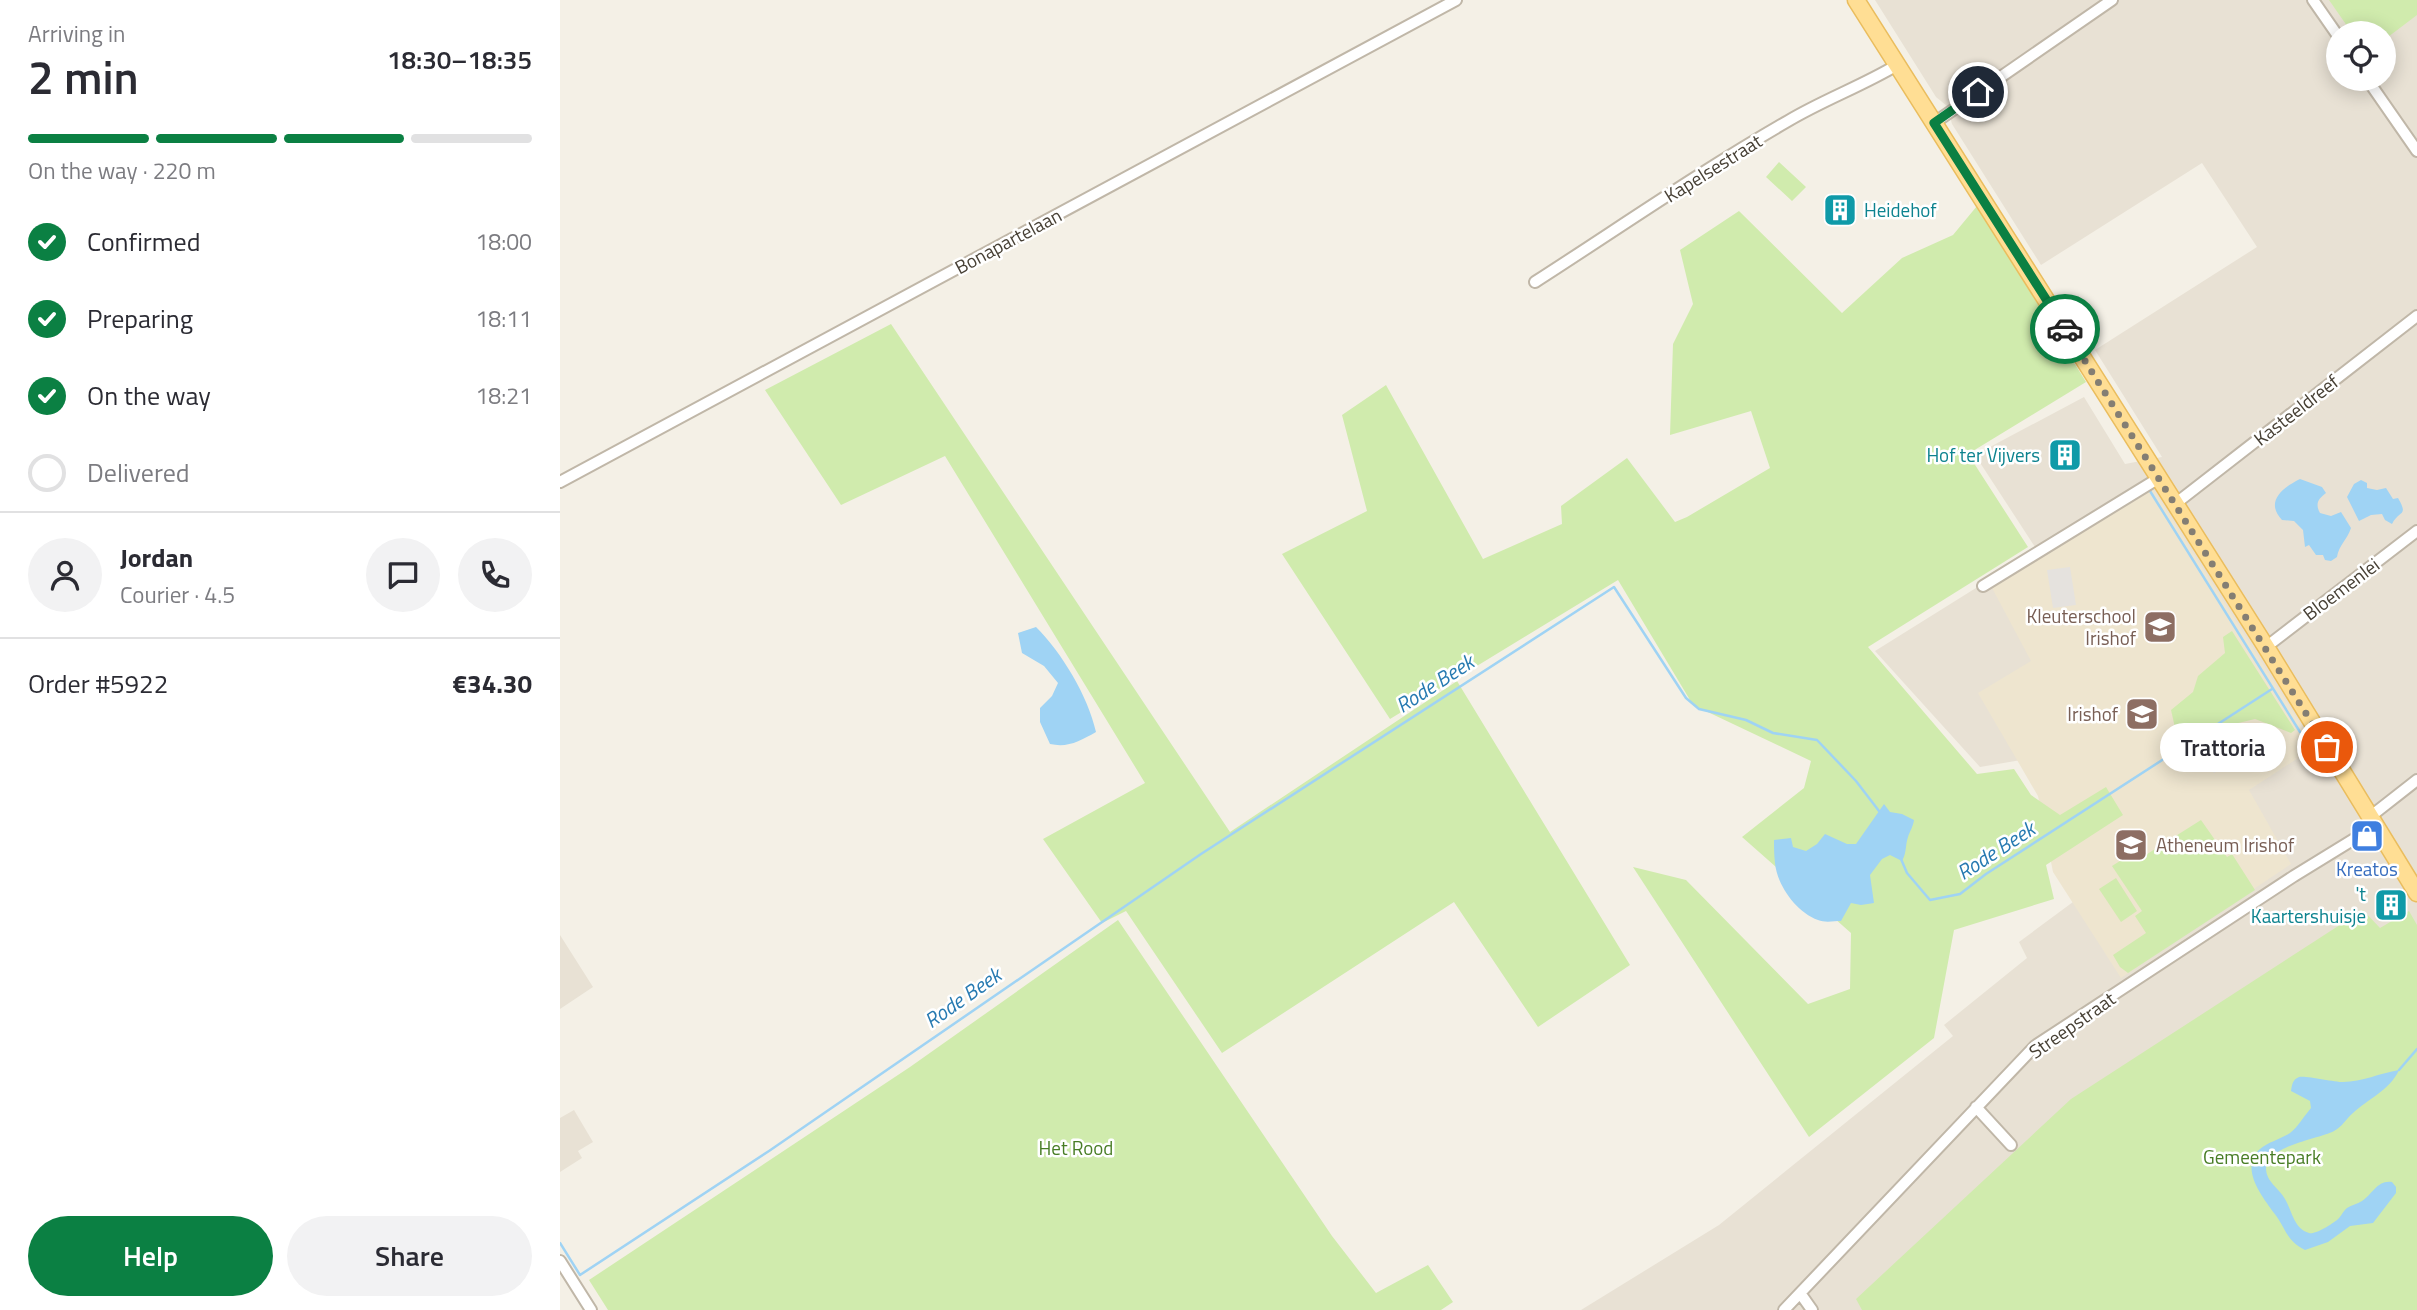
<!DOCTYPE html>
<html lang="en">
<head>
<meta charset="utf-8">
<style>
  :root { --surface:#fff; --page:#f2f2f3; --text:#2b2b33; --muted:#7c7c81; --line:#e1e1e2; --accent:#0b8043 }
  body { margin:0; font-family:"Titillium Web",sans-serif; background:var(--page); color:var(--text); height:100vh; display:flex; flex-direction:column; font-size:26px; white-space:nowrap }
  * { box-sizing:border-box; margin:0 }
  p { font-size:23px; color:var(--muted) }
  .icon { flex:none; width:38px; height:38px; fill:none; stroke:currentColor; stroke-width:2; stroke-linecap:round; stroke-linejoin:round }
  .map { position:relative; flex:1; overflow:hidden }
  .panel { display:flex; flex-direction:column; background:var(--surface); width:560px }
  .panel>* { flex:none }
  .controls { position:absolute; left:1766px; top:21px; display:grid; gap:14px }
  .controls a { display:grid; place-items:center; width:70px; height:70px; border-radius:50%; background:var(--surface); box-shadow:0 4px 18px #0003; font-size:35px }
  .pin { position:absolute; display:grid; place-items:center; width:60px; height:60px; color:#fff; margin:-30px; border:4px solid #fff; border-radius:50%; box-shadow:0 2px 7px #0007 }
  .courier { position:absolute; display:grid; place-items:center; width:70px; height:70px; margin:-35px; border:5px solid #0b8043; border-radius:50%; background:#fff; color:#222; box-shadow:0 2px 9px #0007 }
  .bubble { position:absolute; height:49px; border-radius:24px; background:var(--surface); box-shadow:0 4px 18px #0003; font-size:23px; font-weight:600; line-height:49px; text-align:center }
  .head em { font-style:normal; font-weight:600 }
  .head div { display:flex; flex-direction:column-reverse }
  .head { display:flex; align-items:center; justify-content:space-between; height:119px; padding:0 28px }
  h1 { font-size:46px; font-weight:600; line-height:52px }
  .bar { display:grid; grid-template-columns:repeat(4,1fr); gap:10px 7px; align-content:center; height:84px; padding:0 28px }
  .bar i { height:9px; border-radius:5px; background:var(--line) }
  .bar .selected { background:var(--accent) }
  .bar p { grid-column:span 4 }
  .line { display:flex; align-items:center; gap:18px; padding:0 28px; border-top:2px solid var(--line) }
  .line div { flex:1 }
  .round { display:grid; place-items:center; flex:none; width:74px; height:74px; border-radius:37px; background:var(--page) }
  ol { padding:0 28px; list-style:none }
  li { display:flex; align-items:center; gap:21px; height:77px }
  li p { margin-inline-start:auto }
  li .icon { padding:7px; border-radius:50%; background:var(--accent); color:#fff; stroke-width:4 }
  li:last-child { color:var(--muted) }
  li i { width:38px; height:38px; border:4px solid var(--line); border-radius:50% }
  .cta { display:flex; gap:14px; margin-top:auto; padding:14px 28px }
  .cta a { flex:1; height:80px; border-radius:42px; background:var(--accent); color:#fff; font-size:28px; font-weight:600; line-height:80px; text-align:center }
  .cta a+a { background:var(--page); color:var(--text) }
  main { display:flex; flex:1; min-height:0 }
  .map>svg:first-child { display:block }
  .residential { fill:#e8e1d4; fill-rule:evenodd }
  .education { fill:#eee5cf }
  .green { fill:#d0ebad }
  .parking { fill:#e5e2de }
  .water { fill:#9fd3f4 }
  .lines { fill:none; stroke-linecap:round; stroke-linejoin:round }
  .stream { stroke:#9fd3f4; stroke-width:2.5 }
  .minor-casing { stroke:#c0b7a8; stroke-width:14 }
  .primary-casing { stroke:#eabd5e; stroke-width:19 }
  .minor { stroke:#fff; stroke-width:10 }
  .primary { stroke:#ffde94; stroke-width:16 }
  .done { stroke:#847e73; stroke-width:7; stroke-dasharray:0 12.6 }
  .route { stroke:#0b8043; stroke-width:9 }
  .labels { text-anchor:middle; stroke-width:5; stroke-linejoin:round; paint-order:stroke }
  .street-label { font-size:19px; fill:#474035; stroke:#fff }
  .culture-label { font-size:19px; fill:#0d838f; stroke:#fff; text-anchor:end }
  .education-label { font-size:19px; fill:#785e54; stroke:#fff; text-anchor:end }
  .shop-label { font-size:19px; fill:#366cbe; stroke:#fff }
  .park-label { font-size:19px; fill:#487d25; stroke:#fff }
  .water-label { font-size:21px; font-style:italic; fill:#277ab1; stroke:#fff }
</style>
</head>
<body>
<main>
<section class="panel">
<div class="head"><div><h1>2 min</h1><p>Arriving in</p></div><em>18:30–18:35</em></div>
<div class="bar"><i class="selected"></i><i class="selected"></i><i class="selected"></i><i></i><p>On the way · 220 m</p></div>
<ol>
<li><svg class="icon" aria-label="check" viewBox="0 0 24 24"><path d="M5 12l5 5 9-10"/></svg>Confirmed<p>18:00</p></li>
<li><svg class="icon" aria-label="check" viewBox="0 0 24 24"><path d="M5 12l5 5 9-10"/></svg>Preparing<p>18:11</p></li>
<li><svg class="icon" aria-label="check" viewBox="0 0 24 24"><path d="M5 12l5 5 9-10"/></svg>On the way<p>18:21</p></li>
<li><i></i>Delivered</li>
</ol>
<div class="line" style="height:126px"><a class="round"><svg class="icon" aria-label="person" viewBox="0 0 24 24"><circle cx="12" cy="8" r="4"/><path d="M4 21q1-7 8-7t8 7"/></svg></a><div><b>Jordan</b><p>Courier · 4.5</p></div><a class="round"><svg class="icon" aria-label="chat" viewBox="0 0 24 24"><path d="M4 5h16v11H9l-5 4z"/></svg></a><a class="round"><svg class="icon" aria-label="phone" viewBox="0 0 24 24"><path d="M5 4h4l2 5-3 2q2 4 5 5l2-3 5 2v4C11 20 4 13 5 4z"/></svg></a></div>
<div class="line" style="height:91px"><div>Order #5922</div><b>€34.30</b></div>
<div class="cta"><a>Help</a><a>Share</a></div>
</section>
<div class="map">
<svg width="1857" height="1310" viewBox="0 0 1857 1310">
  <rect width="100%" height="100%" fill="#f4f0e6"/>
  <path class="residential" d="M1315,0H1857V1310H1021L1159,1225L1393,1036L1384,1025L1467,958L1459,942L1513,902L1532,851L1467,759L1420,767L1315,651L1477,550L1415,455L1524,397L1565,464L1602,457L1535,350L1697,247L1642,163L1481,265L1392,124L1387,106L1376,97ZM1778,33H1824V79H1778Z
    M0,935L33,987L0,1009Z
    M14,1110L33,1142L18,1151L22,1158L0,1172V1118Z"/>
  <path class="education" d="M1590,484L1755,747L1689,790L1731,864L1561,978L1493,872L1478,796L1418,693L1471,661L1431,586Z"/>
  <path class="green" d="M1769,0H1857V15L1824,40V33H1792Z
    M1219,162L1246,187L1232,201L1206,177Z
    M1417,206L1526,382L1408,454L1468,547L1308,647L1417,774L1454,769L1471,795L1500,815L1546,787L1563,815L1486,865L1494,899L1394,930L1374,1038L1249,1137L1073,867L1126,880L1248,1004L1290,989L1291,933L1182,837L1244,788L1251,761L1133,705L1058,580L830,719L722,554L807,511L782,415L826,385L923,559L1002,524L1001,506L1067,458L1115,522L1127,517L1210,468L1191,411L1110,435L1113,344L1133,304L1120,250L1179,211L1282,313L1342,258L1393,235Z
    M331,324L670,832L897,681L1070,965L978,1027L894,902L662,1053L566,911L542,923L483,839L585,783L385,456L281,505L205,390Z
    M1672,631L1735,730L1731,733L1695,719L1670,725L1621,754L1611,710L1633,692L1638,676L1665,653L1663,637Z
    M1641,820L1667,857L1672,854L1695,890L1568,973L1560,967L1553,955L1586,933L1575,916L1582,911L1552,866L1579,849L1584,856Z
    M1556,878L1577,911L1561,922L1539,889Z
    M1803,910L1820,928L1849,911L1857,925V1310H1302L1296,1299L1511,1099Z
    M558,920L772,1236L816,1293L868,1265L893,1302L881,1310H48L29,1280L350,1067Z"/>
  <path class="parking" d="M1510,567L1516,605L1493,608L1487,570Z
    M1673,729L1687,751L1654,773L1639,751Z"/>
  <path class="water" d="M1740,479L1762,487L1766,493C1758,499 1755,504 1760,513L1771,516L1781,512L1791,528C1787,540 1779,545 1777,557L1771,561L1765,560L1763,555H1756L1749,545L1745,547L1743,530L1734,521L1722,520C1704,501 1724,487 1740,479Z
    M1801,480L1807,483V488L1817,490L1826,488L1833,499L1838,498C1849,517 1839,510 1832,524L1825,520L1822,514L1811,515L1799,521L1787,497L1794,484Z
    M476,627C502,653 528,696 536,732C520,741 508,748 490,744L480,722V708L492,696L498,683L484,666L462,653L458,633Z
    M1324,804L1330,812L1342,814L1354,820C1353,827 1350,831 1348,837C1345,846 1347,852 1342,861L1330,855L1322,859L1310,875L1314,903L1301,905L1291,903L1281,921C1274,921 1265,923 1258,920C1236,912 1217,885 1215,863C1214,855 1214,847 1214,840L1231,838L1233,847L1246,851L1257,844L1265,834L1287,844H1296Z
    M1839,1070C1830,1090 1808,1099 1793,1113C1786,1119 1782,1127 1774,1131C1759,1139 1706,1146 1706,1168C1706,1182 1719,1188 1725,1199C1732,1211 1734,1229 1749,1233C1755,1235 1772,1224 1777,1220C1781,1217 1783,1211 1787,1208C1792,1205 1797,1204 1802,1201C1813,1194 1817,1180 1832,1182L1836,1187V1193L1813,1223L1790,1226L1768,1242L1745,1250C1726,1241 1726,1228 1714,1213C1702,1196 1679,1168 1700,1149C1708,1142 1721,1139 1730,1133C1738,1127 1744,1116 1751,1108L1750,1101L1731,1091C1732,1085 1732,1080 1739,1077C1744,1075 1774,1082 1783,1082C1802,1082 1820,1073 1839,1070Z"/>
  <g class="lines">
    <path class="stream" d="M1590,491L1740,732
      M1341,859L1347,873L1370,900L1400,894L1426,874L1712,689
      M1839,1070L1857,1049
      M0,1243L20,1275L209,1151L641,854L1054,587L1126,698L1139,709L1186,720L1213,733L1257,740L1296,781L1319,811"/>
    <defs>
      <path id="minor" d="M1753,0L1778,36
        M1807,79L1857,151
        M1374,123L1552,0
        M975,282C1059,228 1141,171 1228,121C1263,100 1302,86 1337,65
        M0,482L896,0
        M1615,504L1857,316
        M1423,586L1599,478
        M1706,647L1857,531
        M1811,816L1857,780
        M1416,1107L1451,1145
        M0,1261L31,1310
        M1240,1293L1252,1310
        M1224,1310L1475,1046L1734,876L1817,825"/>
      <path id="primary" d="M1296,0L1706,647L1857,893"/>
    </defs>
    <use href="#minor" class="minor-casing"/>
    <use href="#primary" class="primary-casing"/>
    <use href="#minor" class="minor"/>
    <use href="#primary" class="primary"/>
  </g>
  <g class="lines">
    <path class="done" d="M1505,329L1767,747"/>
    <path class="route" d="M1418,92L1374,123L1505,329"/>
  </g>
  <defs>
    <symbol id="building-square" viewBox="-11 -11 22 22"><rect x="-9" y="-9" width="18" height="18" rx="4" fill="#0f9aa8" stroke="#fff"/><path d="M-4-6H4V6H1V3H-1V6H-4ZM-2.5-4.3h1.7v1.8h-1.7ZM.8-4.3h1.7v1.8H.8ZM-2.5-1h1.7V.8h-1.7ZM.8-1h1.7V.8H.8Z" fill="#fff"/></symbol>
    <symbol id="school-square" viewBox="-11 -11 22 22"><rect x="-9" y="-9" width="18" height="18" rx="4" fill="#8d6e63" stroke="#fff"/><path d="M0-5L7-2L0 1L-7-2ZM-4 1L0 2.5L4 1V4Q0 6-4 4Z" fill="#fff"/></symbol>
    <symbol id="shop-square" viewBox="-11 -11 22 22"><rect x="-9" y="-9" width="18" height="18" rx="4" fill="#3f7fe0" stroke="#fff"/><path d="M-5-2.5h2.3a2.7 3.5 0 0 1 5.4 0H5L5.5 6h-11ZM-1.5-2.5h3a1.5 2.3 0 0 0-3 0Z" fill="#fff"/></symbol>
  </defs>
  <g fill-rule="evenodd">
    <use href="#building-square" x="1261" y="191" width="38" height="38"/>
    <use href="#building-square" x="1486" y="436" width="38" height="38"/>
    <use href="#school-square" x="1581" y="608" width="38" height="38"/>
    <use href="#school-square" x="1563" y="695" width="38" height="38"/>
    <use href="#shop-square" x="1788" y="817" width="38" height="38"/>
    <use href="#school-square" x="1552" y="826" width="38" height="38"/>
    <use href="#building-square" x="1812" y="886" width="38" height="38"/>
  </g>
  <g class="labels">
    <g class="street-label">
      <text transform="translate(1153 168) rotate(-32)" y="7">Kapelsestraat</text>
      <text transform="translate(448 241) rotate(-28)" y="7">Bonapartelaan</text>
      <text transform="translate(1736 410) rotate(-38)" y="7">Kasteeldreef</text>
      <text transform="translate(1781 589) rotate(-37)" y="7">Bloemenlei</text>
      <text transform="translate(1512 1025) rotate(-35)" y="7">Streepstraat</text>
    </g>
    <g class="culture-label">
      <text x="1304" y="217" text-anchor="start">Heidehof</text>
      <text x="1480" y="462">Hof ter Vijvers</text>
      <text x="1806" y="901">'t<tspan x="1806" dy="22">Kaartershuisje</tspan></text>
    </g>
    <g class="education-label">
      <text x="1576" y="623">Kleuterschool<tspan x="1576" dy="22">Irishof</tspan></text>
      <text x="1558" y="721">Irishof</text>
      <text x="1596" y="852" text-anchor="start">Atheneum Irishof</text>
    </g>
    <g class="shop-label">
      <text x="1807" y="876">Kreatos</text>
    </g>
    <g class="park-label">
      <text x="516" y="1155">Het Rood</text>
      <text x="1702" y="1164">Gemeentepark</text>
    </g>
    <g class="water-label">
      <text transform="translate(875 684) rotate(-33)" y="7">Rode Beek</text>
      <text transform="translate(1436 851) rotate(-33)" y="7">Rode Beek</text>
      <text transform="translate(403 998) rotate(-35)" y="7">Rode Beek</text>
    </g>
  </g>
</svg>
<div class="controls">
<a><svg class="icon" aria-label="locate" viewBox="0 0 24 24"><circle cx="12" cy="12" r="6"/><path d="M12 2v4M12 18v4M2 12h4M18 12h4"/></svg></a>
</div>
<div class="pin" style="left:1767px;top:747px;background:#ea580c"><svg class="icon" aria-label="bag" viewBox="0 0 24 24"><path d="M5 8h14l-1 12H6zM9 8a3 3 0 0 1 6 0"/></svg></div>
<div class="pin" style="left:1418px;top:92px;background:#1f2937"><svg class="icon" aria-label="home" viewBox="0 0 24 24"><path d="M3 11l9-7 9 7M6 9v11h12V9"/></svg></div>
<div class="courier" style="left:1505px;top:329px"><svg class="icon" aria-label="car" viewBox="0 0 24 24"><path d="M5 17H2v-5l4-1 3-4h7l3 4 3 1v5h-3M9 17h6M6 11h13"/><circle cx="7" cy="17" r="2"/><circle cx="17" cy="17" r="2"/></svg></div>
<div class="bubble" style="left:1600px;top:723px;width:126px">Trattoria</div>
</div>
</main>
</body>
</html>
